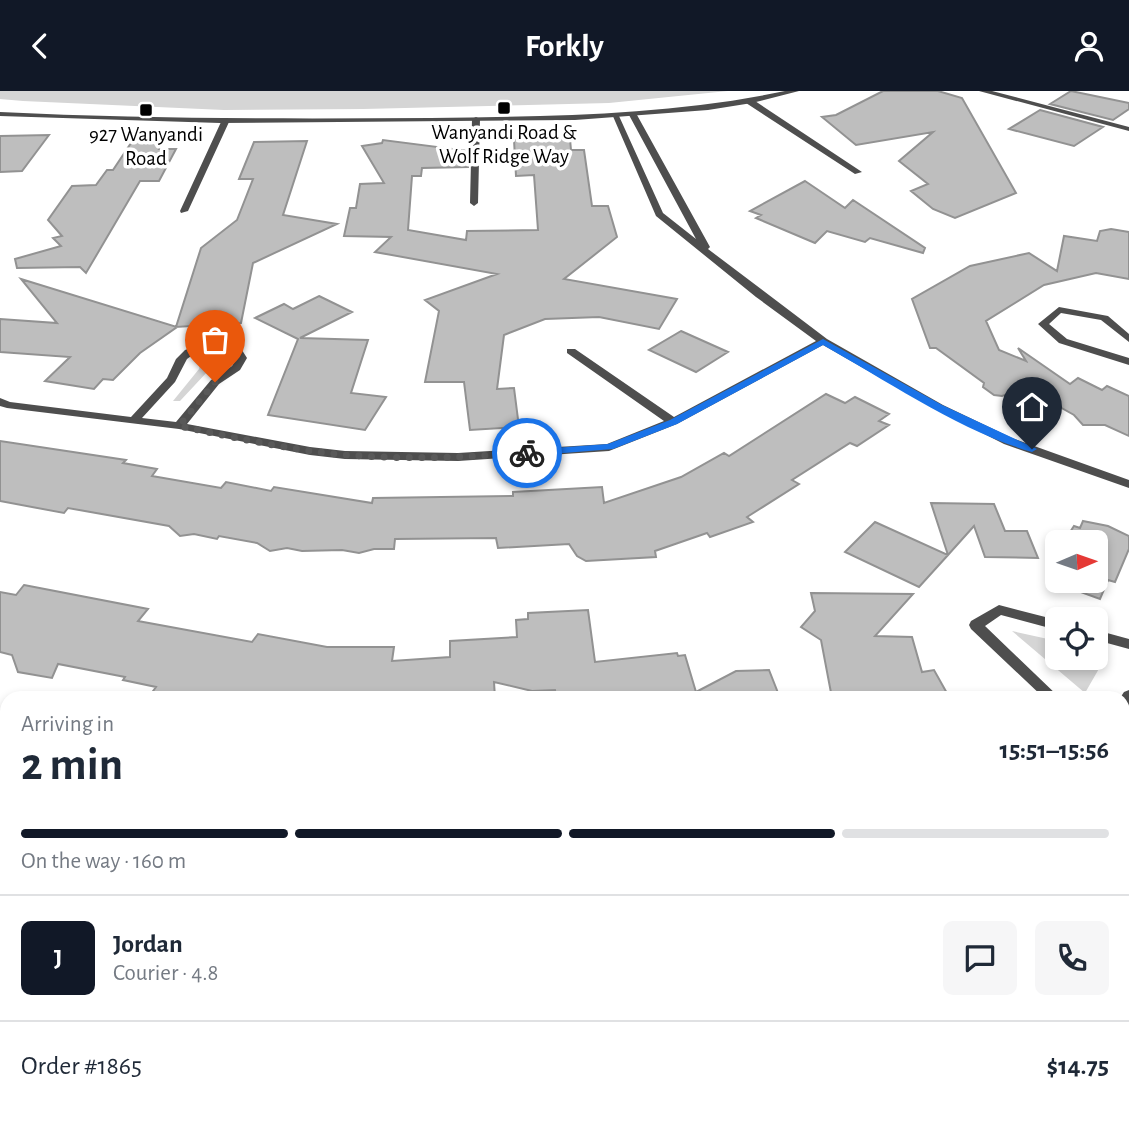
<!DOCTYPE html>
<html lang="en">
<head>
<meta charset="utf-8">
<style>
  :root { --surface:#fff; --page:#f6f6f7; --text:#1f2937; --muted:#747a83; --line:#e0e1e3; --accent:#111827 }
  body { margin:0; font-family:"Alegreya Sans",sans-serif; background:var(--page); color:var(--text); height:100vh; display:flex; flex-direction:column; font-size:26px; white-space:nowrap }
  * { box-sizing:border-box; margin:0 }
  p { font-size:23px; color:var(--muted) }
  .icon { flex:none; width:38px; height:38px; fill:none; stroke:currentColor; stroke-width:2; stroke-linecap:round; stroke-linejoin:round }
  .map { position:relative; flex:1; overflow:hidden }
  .drawer { position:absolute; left:0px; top:600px; width:1130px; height:436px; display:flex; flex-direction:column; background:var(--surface); border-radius:21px 21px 0 0; box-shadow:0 4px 10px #0003 }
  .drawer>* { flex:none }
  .needle { width:46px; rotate:88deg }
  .tools { position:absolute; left:1045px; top:439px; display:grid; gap:14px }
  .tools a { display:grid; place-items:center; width:63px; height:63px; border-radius:10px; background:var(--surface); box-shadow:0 4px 10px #0003; font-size:35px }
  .pin { position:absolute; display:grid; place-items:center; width:60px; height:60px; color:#fff; margin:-72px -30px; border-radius:50% 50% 50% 0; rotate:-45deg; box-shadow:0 0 7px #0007 }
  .pin .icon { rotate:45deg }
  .courier { position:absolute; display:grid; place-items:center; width:70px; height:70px; margin:-35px; border:5px solid #1a73e8; border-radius:50%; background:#fff; color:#222; box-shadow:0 2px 9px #0007 }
  .headline em { font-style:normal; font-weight:700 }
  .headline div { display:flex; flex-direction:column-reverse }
  .headline { display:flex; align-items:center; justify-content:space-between; height:119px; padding:0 21px }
  h1 { font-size:46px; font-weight:700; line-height:52px }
  .bar { display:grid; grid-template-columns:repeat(4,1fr); gap:10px 7px; align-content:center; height:84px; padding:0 21px }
  .bar i { height:9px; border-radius:5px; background:var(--line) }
  .bar .active { background:var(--accent) }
  .bar p { grid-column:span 4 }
  .line { display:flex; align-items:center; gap:18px; padding:0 21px; border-top:2px solid var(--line) }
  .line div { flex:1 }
  .round { display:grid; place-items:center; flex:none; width:74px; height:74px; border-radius:10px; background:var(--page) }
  header { display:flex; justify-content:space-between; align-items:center; height:91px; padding:0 21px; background:var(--accent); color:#fff; font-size:32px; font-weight:700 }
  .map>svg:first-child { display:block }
  .green { fill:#d5d5d5 }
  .building { fill:#bebebe; stroke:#929292; stroke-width:2 }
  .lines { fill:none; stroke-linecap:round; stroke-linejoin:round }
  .minor { fill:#4e4e4e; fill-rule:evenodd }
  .tertiary { fill:#4e4e4e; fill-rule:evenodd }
  .route { fill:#1a73e8 }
  .done { stroke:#595959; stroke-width:7; stroke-dasharray:0 12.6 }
  .poi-dot { fill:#000; stroke:#fff; stroke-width:2.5 }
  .labels { text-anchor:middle; stroke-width:7; stroke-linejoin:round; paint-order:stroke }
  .far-poi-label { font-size:21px; fill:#000; stroke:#fff }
</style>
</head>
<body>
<header><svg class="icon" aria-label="back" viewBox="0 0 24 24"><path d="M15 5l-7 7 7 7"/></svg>Forkly<svg class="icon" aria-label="person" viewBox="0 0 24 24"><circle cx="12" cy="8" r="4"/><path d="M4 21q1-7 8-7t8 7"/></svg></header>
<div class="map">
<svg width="1129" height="1035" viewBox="0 0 1129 1035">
  <rect width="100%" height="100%" fill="#fff"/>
  <path class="green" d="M0,0H728L609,12L363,18L224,19L23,10L0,8Z
    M213,264L221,265L223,270L208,280L180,310H173L199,278L201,269Z
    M1012,540L1057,550V567H1096V559L1108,562L1085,602Z"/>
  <path class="building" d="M883,0H938L962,7L1016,102L955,127L933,118L911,100L928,93L899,70L933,41L856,54L822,26L836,24Z
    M1071,0L1129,12V18L1113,29L1050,13Z
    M1040,19L1103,36L1074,55L1009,38Z
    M49,44L22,80L0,81V45Z
    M570,48L571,59H584L592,115H608L617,146L564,188L677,208L659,238L599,226L545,228L504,244L497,298L514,297L519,336L470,339L464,291H425L439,220L425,209L497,183L375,161L391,146L344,145L350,117H356L360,93L384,92L362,55L382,52L383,49L469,60L468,76L422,77L421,85H412L408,139L466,149L467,140L538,139L534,84L516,85L514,49Z
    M133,49H162L159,58H176L159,90H140L86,182L80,176L17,177L15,168L61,155L53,147L62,145L48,129L72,95L96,94L107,79H113Z
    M307,50L283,124L337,133L253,172L241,232L176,236L201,157L237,129L253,88H239L254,51Z
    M805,90L845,117L853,109L925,157L923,162L870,147L865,151L827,140L815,152L756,127L761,124L750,120Z
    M1111,138L1129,141V188L1096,182L1044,194L986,230L999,259L1026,270L1018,257L1070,293L1078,287L1102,299L1107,295L1129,305V345L1105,334H1083L1074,324L1051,311L1040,293L1002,305L994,304L983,296L984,292L936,257H930L912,208L970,175L1029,162L1057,180L1064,145L1097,150L1100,140Z
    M21,188L177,236L140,262L113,289L103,288L94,298L45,290L70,266L0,261V228L57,232Z
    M319,205L352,221L300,247L368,249L351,302L386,306L365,339L268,324L298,248L255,227L284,213L293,218Z
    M681,240L728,261L696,281L649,259Z
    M826,303L845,312L855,306L889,323L879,330L889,334L857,355L850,352L792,389L799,393L747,426L753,431L710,446L707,442L655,460L656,466L586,470L577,465L569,453L498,457L496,447L395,448L394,458H374L359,462L342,459L302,460L287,457L270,460L257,452L219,445L217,448L194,443L180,445L169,435L68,417L64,422L0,410V350L126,369L123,372L157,378L152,385L221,397L226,391L271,400L274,396L372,412L373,407L513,405V401L602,396L604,412L681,386L724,362L729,365Z
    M931,412L994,413L1005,440H1027L1038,467L985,466L974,435L948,464Z
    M1083,430L1108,435L1129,445V458L1115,491L1108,489L1100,508L1056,492L1096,490V452H1063L1074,435L1080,437Z
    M875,431L948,464L919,496L845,461Z
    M24,494L148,518L138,530L252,551L258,543L327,556H394L392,570L450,566V550L517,546L516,529L528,528V522L588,519L595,571L677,562L678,565L685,564L696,601L736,580L769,579L780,607H556L555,599L532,600L494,591L495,607H148L156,596L123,589L125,586L58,573L52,587L18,581L12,564L0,561V501L16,504Z
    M811,502L913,503L875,545L912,546L922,581L934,579L948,604L923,607H832L821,549L801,536L815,520Z"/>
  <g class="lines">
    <path class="minor" d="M979,0H992L1129,36V40Z
      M749,8H752L862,81L855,83L746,12L745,10Z
      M633,22L637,24L710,156L708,158L827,248L943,314L1012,347L1129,389V397L1004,353L935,318L823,254L677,333L609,360L458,370L345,368L310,364L179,338L7,317L0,315V307L10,311L131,326L167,287L176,268L185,259L208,251L223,252L240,256L247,267L240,279L219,293L187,333L310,356L345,360L458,362L607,353L664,330L567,262V258H575L674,326L816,250L756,206L656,125L612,23L619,25L663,122L696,148L629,24ZM208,258L232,260L237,267L232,275L211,289L176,331L142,327L175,291L187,268L198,260Z
      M476,26L480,28L478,112L474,115L470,112L472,28Z
      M225,29L229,31L188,120L181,122L180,120L221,31Z
      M1059,216L1108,225L1129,243V251L1101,229L1061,222L1049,233L1067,248L1129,267V274L1059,252L1038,233Z
      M999,514L1057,529V539L1001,524L985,535L1060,607H1044L971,538L969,534L971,530Z
      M1096,539L1129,548V558L1096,549Z
      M1129,599V617L1124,619V607H1120L1124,601Z
      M0,627L7,628V640L0,639Z"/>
    <path class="tertiary" d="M785,0H799L752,12L708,19L575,29L220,32L0,25V21C143,28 287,28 431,27C549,25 668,25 785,0Z"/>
  </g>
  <path class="route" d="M823,248L942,314L1037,358L1032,361C962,341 887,290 823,254L677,333L613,358L527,365L522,362L527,359L608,353L670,329Z"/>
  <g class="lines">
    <path class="done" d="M215,291L179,335C223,344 267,354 311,360C383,370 455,367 527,362"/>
  </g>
  <g class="poi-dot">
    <rect x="497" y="10" width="14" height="14" rx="3.5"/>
    <rect x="139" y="12" width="14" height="14" rx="3.5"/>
  </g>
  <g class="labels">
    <g class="far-poi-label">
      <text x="504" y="48">Wanyandi Road &amp;<tspan x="504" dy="24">Wolf Ridge Way</tspan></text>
      <text x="146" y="50">927 Wanyandi<tspan x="146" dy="24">Road</tspan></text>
    </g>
  </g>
</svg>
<div class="tools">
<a><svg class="needle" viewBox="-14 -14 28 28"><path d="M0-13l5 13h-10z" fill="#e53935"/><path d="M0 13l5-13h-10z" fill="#747a83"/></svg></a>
<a><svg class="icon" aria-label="locate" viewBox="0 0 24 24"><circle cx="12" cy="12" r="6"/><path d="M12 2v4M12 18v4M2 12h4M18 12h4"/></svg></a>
</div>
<div class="pin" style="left:215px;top:291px;background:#ea580c"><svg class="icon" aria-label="bag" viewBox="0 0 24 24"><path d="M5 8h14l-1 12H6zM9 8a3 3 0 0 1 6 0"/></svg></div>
<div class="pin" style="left:1032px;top:358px;background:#1f2937"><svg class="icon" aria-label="home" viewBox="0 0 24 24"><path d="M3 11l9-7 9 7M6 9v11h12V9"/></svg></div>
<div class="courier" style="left:527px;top:362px"><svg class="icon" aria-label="bike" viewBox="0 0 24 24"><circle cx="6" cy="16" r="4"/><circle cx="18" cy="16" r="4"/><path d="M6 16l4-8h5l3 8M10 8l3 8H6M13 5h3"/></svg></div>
<section class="drawer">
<div class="headline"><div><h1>2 min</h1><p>Arriving in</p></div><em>15:51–15:56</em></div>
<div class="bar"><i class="active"></i><i class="active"></i><i class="active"></i><i></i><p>On the way · 160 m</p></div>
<div class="line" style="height:126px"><b class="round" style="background:var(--accent);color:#fff">J</b><div><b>Jordan</b><p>Courier · 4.8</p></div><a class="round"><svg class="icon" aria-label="chat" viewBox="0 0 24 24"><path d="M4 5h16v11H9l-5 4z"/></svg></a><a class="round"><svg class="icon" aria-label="phone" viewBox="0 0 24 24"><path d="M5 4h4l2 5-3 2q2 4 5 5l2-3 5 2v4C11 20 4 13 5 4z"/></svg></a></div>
<div class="line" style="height:91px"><div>Order #1865</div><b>$14.75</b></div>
</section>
</div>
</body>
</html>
